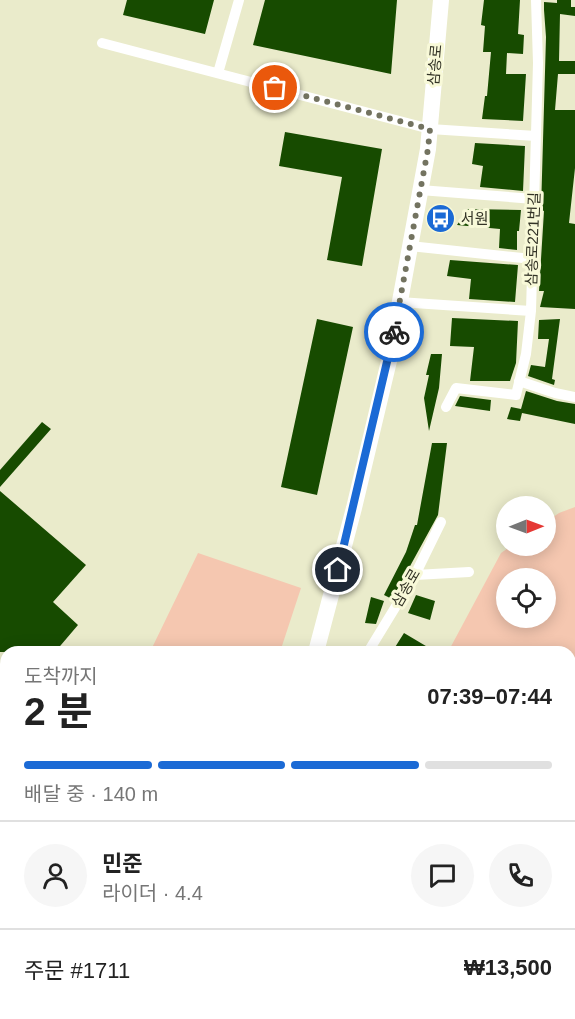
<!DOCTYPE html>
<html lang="ko">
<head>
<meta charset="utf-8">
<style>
  :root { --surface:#fff; --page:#f6f6f6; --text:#222; --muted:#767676; --line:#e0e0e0; --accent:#1b6ad5 }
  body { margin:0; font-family:Arial,"Noto Sans KR",sans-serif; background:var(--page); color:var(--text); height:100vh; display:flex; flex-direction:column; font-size:22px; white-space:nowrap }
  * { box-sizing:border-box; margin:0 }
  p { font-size:20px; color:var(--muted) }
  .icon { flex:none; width:33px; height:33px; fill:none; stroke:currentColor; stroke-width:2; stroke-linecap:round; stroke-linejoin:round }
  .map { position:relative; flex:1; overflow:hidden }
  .side { position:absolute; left:0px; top:646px; width:576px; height:374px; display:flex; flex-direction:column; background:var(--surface); border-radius:18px 18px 0 0; box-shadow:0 3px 15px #0003 }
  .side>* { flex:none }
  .needle { width:39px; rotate:89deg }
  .fabs { position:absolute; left:496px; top:496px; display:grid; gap:12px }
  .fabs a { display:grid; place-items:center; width:60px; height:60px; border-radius:50%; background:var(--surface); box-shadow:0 3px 15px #0003; font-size:30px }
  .pin { position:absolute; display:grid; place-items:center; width:51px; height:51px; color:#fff; margin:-26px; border:3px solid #fff; border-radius:50%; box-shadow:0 2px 6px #0007 }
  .courier { position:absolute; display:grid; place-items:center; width:60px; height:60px; margin:-30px; border:4px solid #1b6ad5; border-radius:50%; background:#fff; color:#222; box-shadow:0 2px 8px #0007 }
  .overview em { font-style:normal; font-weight:700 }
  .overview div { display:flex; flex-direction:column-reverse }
  .overview { display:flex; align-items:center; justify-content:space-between; height:102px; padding:0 24px }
  h1 { font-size:39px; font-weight:700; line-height:45px }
  .bar { display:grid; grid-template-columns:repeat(4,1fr); gap:9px 6px; align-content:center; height:72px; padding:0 24px }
  .bar i { height:8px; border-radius:4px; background:var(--line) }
  .bar .on { background:var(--accent) }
  .bar p { grid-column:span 4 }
  .line { display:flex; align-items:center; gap:15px; padding:0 24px; border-top:2px solid var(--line) }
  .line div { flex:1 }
  .round { display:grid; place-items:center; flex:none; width:63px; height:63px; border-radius:32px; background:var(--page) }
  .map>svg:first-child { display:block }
  .green { fill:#f5c7b0; fill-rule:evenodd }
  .building { fill:#174b00 }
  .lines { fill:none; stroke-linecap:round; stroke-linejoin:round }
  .minor { stroke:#fff; stroke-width:10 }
  .primary { stroke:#fff; stroke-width:16 }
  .done { stroke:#737360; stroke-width:6; stroke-dasharray:0 10.8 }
  .route { stroke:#1b6ad5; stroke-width:8 }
  .labels { text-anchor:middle; stroke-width:6; stroke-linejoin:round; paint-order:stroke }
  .street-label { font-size:15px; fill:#333326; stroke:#f8f9d8 }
  .poi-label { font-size:15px; fill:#333326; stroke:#f8f9d8; text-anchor:start }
</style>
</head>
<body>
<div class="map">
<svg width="575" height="1019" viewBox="0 0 575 1019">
  <rect width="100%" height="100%" fill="#eaebcb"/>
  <path class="green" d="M575,507V1019H392L394,1014H570V652H448L501,553L511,546H546V522L559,513ZM507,579H546V618H507Z
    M198,553L301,588L280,652H150Z"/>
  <path class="building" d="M127,0H214L205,34L123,15Z
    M265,0H397L391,74L253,45Z
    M484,0H520L518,34L524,35L523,54L507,53L506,74H526L523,121L482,119L485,96H487L491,52H483L485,26L481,25Z
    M557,0H571V7H575V16L560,14L559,61H575V74H558L555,110H575V168L569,223L575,224V309L540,307L544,291H539L544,211L541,210L546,37L544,10V2L557,3Z
    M285,132L382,149L362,266L327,260L342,177L279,166Z
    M475,143L525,146L523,191L480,187L483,166L472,164Z
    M468,209L521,210L519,231H517V250L499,248L500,229L457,225Z
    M450,260L518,265L515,302L469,299L471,279L447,276Z
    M452,318L518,321L516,363L510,381H470L474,347L450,346Z
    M317,319L353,327L317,495L281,487Z
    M560,319L552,379L555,380L554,385L528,376L531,365L545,367L549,339H538L539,320Z
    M431,354H442L439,388L429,431L424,398L429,375H426Z
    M526,391L557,401L575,404V424L522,413L520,421L507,419L511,407L521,409Z
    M460,396L491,400L490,411L455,406Z
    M42,422L51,429L0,487V470Z
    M432,443H447L438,515L392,599L384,595L406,552L415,525H417Z
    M0,491L86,565L53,602L78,625L55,652H0Z
    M416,595L435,601L430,620L408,613Z
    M371,597L384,601L376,624L365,623Z
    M404,633L436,652H392Z"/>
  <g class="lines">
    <path class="minor" d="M102,43L430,129L536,136
      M218,73L239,0
      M420,190L534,199
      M410,246L532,259
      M399,302L531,311
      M519,381L555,393L575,397
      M446,407L456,388L516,395L526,354L531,311L538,63L536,0
      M415,575L469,572
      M368,652L415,575L441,522
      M312,1019L314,1014"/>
    <path class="primary" d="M316,652L354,508L389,361L428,149L441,0
      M189,1019L191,1014"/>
  </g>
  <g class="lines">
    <path class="done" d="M275,88L430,129L428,149L394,332"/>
    <path class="route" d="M338,570L394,332"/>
  </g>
  <defs>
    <symbol id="bus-disc" viewBox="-11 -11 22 22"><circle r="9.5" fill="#1b6ad5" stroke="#f8f9d8"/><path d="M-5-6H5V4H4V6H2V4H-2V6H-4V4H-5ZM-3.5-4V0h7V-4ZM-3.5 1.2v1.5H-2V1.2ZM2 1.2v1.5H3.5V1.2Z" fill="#fff"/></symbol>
  </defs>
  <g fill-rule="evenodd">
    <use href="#bus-disc" x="424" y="202" width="33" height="33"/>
  </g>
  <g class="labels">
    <g class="street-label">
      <text transform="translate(435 65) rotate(-85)" y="5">삼송로</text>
      <text transform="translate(533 239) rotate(-88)" y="5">삼송로221번길</text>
      <text transform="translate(406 588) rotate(-60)" y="5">삼송로</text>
    </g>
    <g class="poi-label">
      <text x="461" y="224">서원</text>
    </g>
  </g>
</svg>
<div class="fabs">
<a><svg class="needle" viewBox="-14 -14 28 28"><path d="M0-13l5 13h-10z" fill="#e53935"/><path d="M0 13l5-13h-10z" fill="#767676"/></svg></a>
<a><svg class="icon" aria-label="locate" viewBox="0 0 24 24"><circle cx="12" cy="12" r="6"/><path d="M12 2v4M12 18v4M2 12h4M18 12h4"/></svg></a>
</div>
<div class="pin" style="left:275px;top:88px;background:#ea580c"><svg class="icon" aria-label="bag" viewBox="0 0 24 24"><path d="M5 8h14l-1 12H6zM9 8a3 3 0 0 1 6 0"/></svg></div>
<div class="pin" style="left:338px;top:570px;background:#1f2937"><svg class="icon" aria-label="home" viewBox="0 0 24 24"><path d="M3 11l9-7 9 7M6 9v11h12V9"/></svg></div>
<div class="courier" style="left:394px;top:332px"><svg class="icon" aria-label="bike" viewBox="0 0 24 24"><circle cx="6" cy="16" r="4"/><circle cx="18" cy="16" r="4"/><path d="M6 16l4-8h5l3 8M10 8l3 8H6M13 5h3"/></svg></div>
<section class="side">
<div class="overview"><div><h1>2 분</h1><p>도착까지</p></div><em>07:39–07:44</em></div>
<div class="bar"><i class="on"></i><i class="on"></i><i class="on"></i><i></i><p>배달 중 · 140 m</p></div>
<div class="line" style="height:108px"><a class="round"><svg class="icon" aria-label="person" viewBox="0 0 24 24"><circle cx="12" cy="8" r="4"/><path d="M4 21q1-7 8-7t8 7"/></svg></a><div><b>민준</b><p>라이더 · 4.4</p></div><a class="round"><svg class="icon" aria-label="chat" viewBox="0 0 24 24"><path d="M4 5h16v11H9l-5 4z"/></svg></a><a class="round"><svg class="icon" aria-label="phone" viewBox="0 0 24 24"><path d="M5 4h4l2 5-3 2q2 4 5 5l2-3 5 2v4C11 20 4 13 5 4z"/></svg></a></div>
<div class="line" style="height:78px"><div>주문 #1711</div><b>₩13,500</b></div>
</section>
</div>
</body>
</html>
